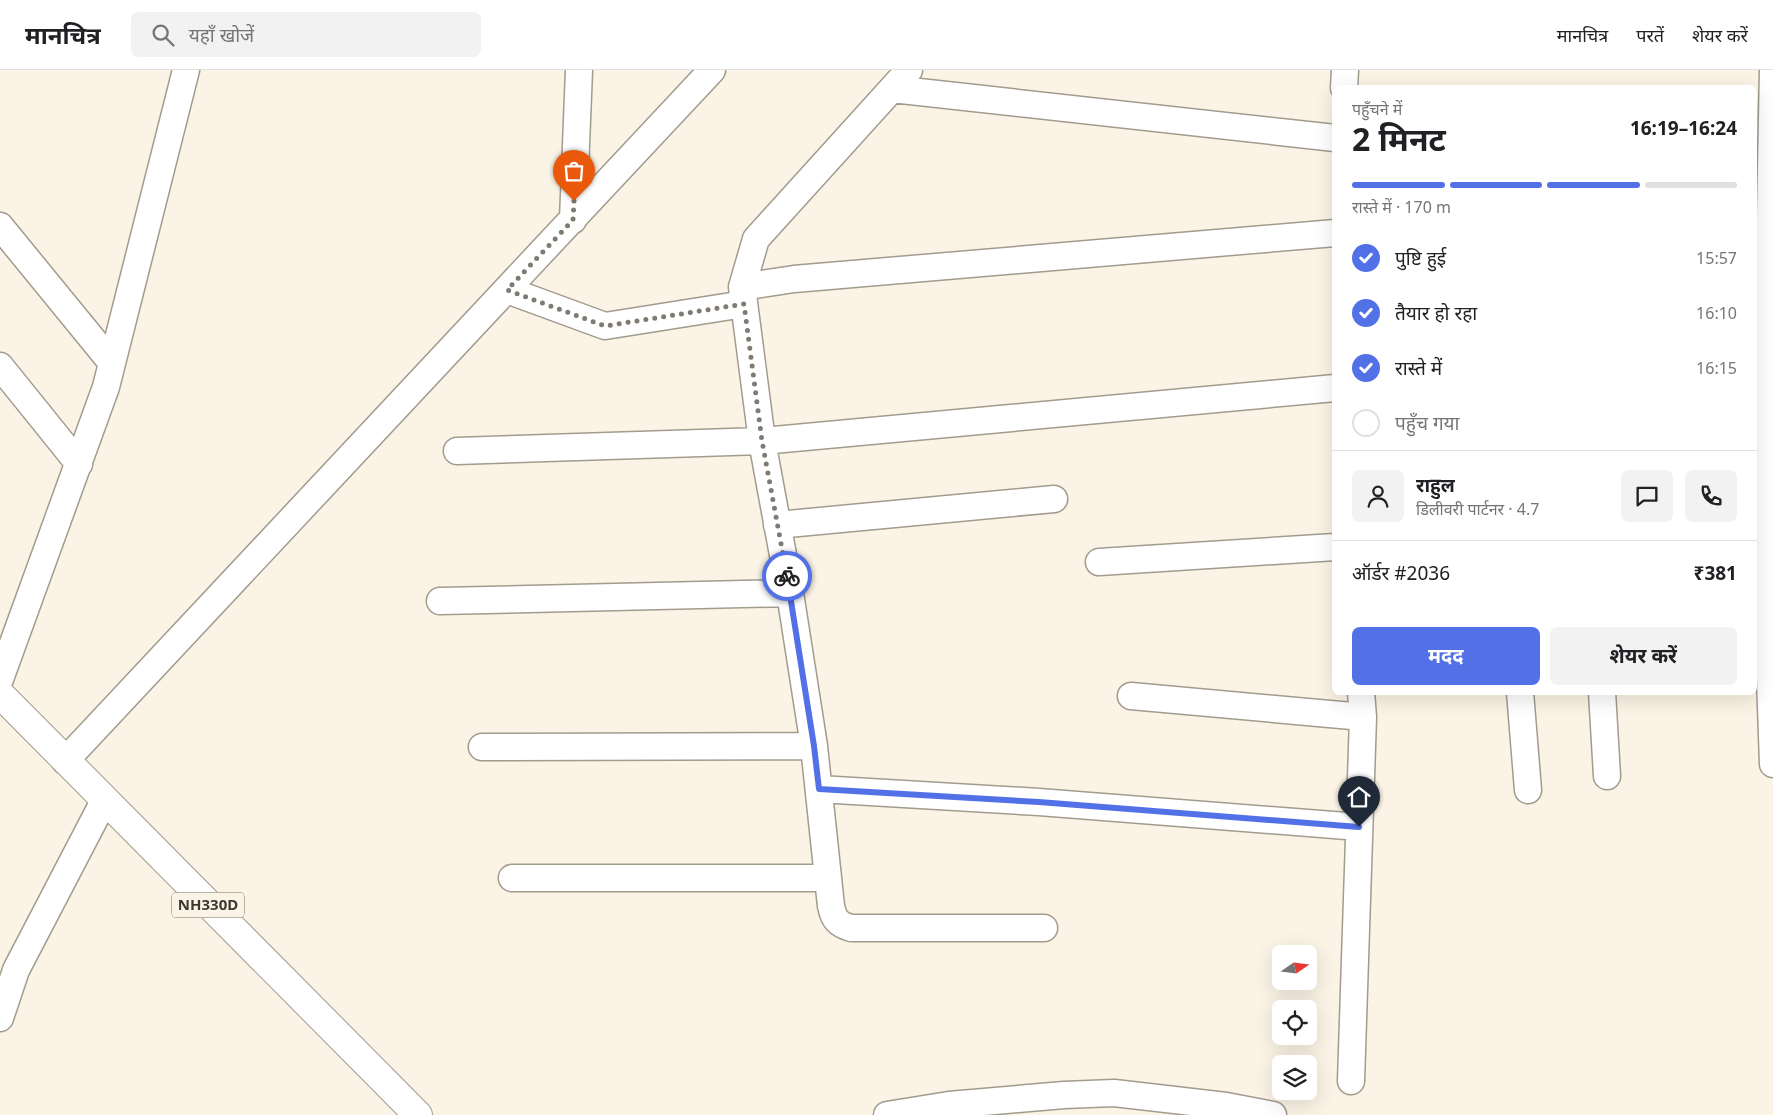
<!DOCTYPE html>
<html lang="hi">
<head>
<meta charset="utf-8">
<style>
  :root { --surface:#fff; --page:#f2f2f2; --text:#202124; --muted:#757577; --line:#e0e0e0; --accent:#5371e6 }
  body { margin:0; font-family:"Noto Sans","Noto Sans Devanagari",sans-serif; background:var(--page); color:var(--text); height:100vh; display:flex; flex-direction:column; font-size:19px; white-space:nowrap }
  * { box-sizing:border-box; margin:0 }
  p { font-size:16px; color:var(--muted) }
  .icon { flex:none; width:28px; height:28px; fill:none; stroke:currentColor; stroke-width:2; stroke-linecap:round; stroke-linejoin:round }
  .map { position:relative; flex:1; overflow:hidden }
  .sheet { position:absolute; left:1332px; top:15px; width:425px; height:610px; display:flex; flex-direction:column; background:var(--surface); border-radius:8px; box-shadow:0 5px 20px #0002 }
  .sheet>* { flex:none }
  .needle { width:32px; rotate:76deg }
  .controls { position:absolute; left:1272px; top:875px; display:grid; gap:10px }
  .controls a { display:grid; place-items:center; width:45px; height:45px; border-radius:8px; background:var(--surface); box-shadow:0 5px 20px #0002; font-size:25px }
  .pin { position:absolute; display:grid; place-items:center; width:42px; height:42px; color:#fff; margin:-51px -21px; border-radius:50% 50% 50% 0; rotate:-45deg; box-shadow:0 0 5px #0007 }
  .pin .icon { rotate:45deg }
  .courier { position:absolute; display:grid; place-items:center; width:50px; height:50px; margin:-25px; border:4px solid #5371e6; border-radius:50%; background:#fff; color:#222; box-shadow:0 1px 6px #0007 }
  .head em { font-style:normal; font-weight:700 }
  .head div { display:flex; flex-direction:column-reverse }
  .head { display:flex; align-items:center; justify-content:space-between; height:85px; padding:0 20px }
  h1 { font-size:32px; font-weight:700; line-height:38px }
  .bar { display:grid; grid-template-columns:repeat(4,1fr); gap:8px 5px; align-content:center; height:60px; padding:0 20px }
  .bar i { height:6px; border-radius:4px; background:var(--line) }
  .bar .on { background:var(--accent) }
  .bar p { grid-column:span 4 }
  .line { display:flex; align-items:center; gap:12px; padding:0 20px; border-top:1px solid var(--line) }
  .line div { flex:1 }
  .round { display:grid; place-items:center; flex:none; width:52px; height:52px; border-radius:8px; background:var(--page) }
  ol { padding:0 20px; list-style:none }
  li { display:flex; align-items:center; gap:15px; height:55px }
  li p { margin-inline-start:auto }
  li .icon { padding:5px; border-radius:50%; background:var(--accent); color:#fff; stroke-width:4 }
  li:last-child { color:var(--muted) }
  li i { width:28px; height:28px; border:2px solid var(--line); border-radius:50% }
  .button { display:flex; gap:10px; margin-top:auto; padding:10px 20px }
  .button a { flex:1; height:58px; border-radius:8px; background:var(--accent); color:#fff; font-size:20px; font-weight:700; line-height:58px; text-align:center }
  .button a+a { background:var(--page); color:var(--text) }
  header { display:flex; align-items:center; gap:30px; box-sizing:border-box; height:70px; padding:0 25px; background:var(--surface); border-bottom:1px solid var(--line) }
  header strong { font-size:24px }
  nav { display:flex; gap:28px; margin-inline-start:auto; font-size:18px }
  .search { width:350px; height:45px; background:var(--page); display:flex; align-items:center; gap:12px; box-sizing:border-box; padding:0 18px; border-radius:8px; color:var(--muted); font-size:19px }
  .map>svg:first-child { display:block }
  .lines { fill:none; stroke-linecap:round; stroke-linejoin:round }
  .street-casing { stroke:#a29b8e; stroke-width:29 }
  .highway-casing { stroke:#a29b8e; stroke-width:30 }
  .street { stroke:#fff; stroke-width:26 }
  .highway { stroke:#fff; stroke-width:28 }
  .done { stroke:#7f7a72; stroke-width:5; stroke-dasharray:0 9 }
  .route { stroke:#5371e6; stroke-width:6 }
  .labels { text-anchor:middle; stroke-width:4; stroke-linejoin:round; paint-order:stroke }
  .shield { fill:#fbf3e5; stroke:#757169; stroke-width:1 }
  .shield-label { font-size:15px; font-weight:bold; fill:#3c3934 }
</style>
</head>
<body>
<header>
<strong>मानचित्र</strong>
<div class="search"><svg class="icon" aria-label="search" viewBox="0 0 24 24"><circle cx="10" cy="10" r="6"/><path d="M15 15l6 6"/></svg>यहाँ खोजें</div>
<nav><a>मानचित्र</a><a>परतें</a><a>शेयर करें</a></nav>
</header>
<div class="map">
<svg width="1773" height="1045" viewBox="0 0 1773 1045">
  <rect width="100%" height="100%" fill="#fbf3e5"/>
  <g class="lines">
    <defs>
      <path id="street" d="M909,0L756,169L742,217L762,371L790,523L814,676L831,836C834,850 838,854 851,858H1044
        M1773,0L1764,436L1773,694
        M1344,18L1345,0
        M892,19L1335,68
        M573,150L579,0
        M0,156L112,293
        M742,217L794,209L1335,163
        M507,220L605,256L744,234
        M0,296L79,394
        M457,381L762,371L1335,318
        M777,455L1054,429
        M1099,492L1335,477
        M440,531L790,523
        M0,609L106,317L186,0
        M1520,622L1528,720
        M1602,622L1607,706
        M1131,626L1363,647
        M482,677L814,676
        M65,691L712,0
        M819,719L1039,732L1359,757
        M512,808H827
        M0,948L16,900L104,731
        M1351,1011L1363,647L1361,622
        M887,1045L949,1035L1064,1025L1114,1023L1226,1036L1273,1045"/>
      <path id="highway" d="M0,624L418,1045"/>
    </defs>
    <use href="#street" class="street-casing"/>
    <use href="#highway" class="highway-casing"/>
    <use href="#street" class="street"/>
    <use href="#highway" class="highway"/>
  </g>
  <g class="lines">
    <path class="done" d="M574,131L573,150L507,220L605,256L744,234L762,371L787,506"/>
    <path class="route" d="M787,506L814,676L819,719L1039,732L1359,757"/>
  </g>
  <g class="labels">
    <rect class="shield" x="172" y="822.5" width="72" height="25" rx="4"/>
    <g class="shield-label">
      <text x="208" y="840">NH330D</text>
    </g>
  </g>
</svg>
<div class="controls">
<a><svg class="needle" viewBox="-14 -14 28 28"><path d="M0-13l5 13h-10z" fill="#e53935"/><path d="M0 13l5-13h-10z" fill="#757577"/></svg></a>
<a><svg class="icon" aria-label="locate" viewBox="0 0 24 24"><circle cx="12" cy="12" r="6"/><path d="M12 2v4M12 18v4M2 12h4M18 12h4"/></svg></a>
<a><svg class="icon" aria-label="layers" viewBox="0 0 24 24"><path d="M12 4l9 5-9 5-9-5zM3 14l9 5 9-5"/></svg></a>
</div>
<div class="pin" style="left:574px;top:131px;background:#ea580c"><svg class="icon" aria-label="bag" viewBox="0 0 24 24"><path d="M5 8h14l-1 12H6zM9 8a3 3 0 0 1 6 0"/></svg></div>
<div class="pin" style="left:1359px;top:757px;background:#1f2937"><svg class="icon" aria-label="home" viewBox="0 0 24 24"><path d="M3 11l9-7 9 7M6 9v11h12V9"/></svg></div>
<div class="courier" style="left:787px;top:506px"><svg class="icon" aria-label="bike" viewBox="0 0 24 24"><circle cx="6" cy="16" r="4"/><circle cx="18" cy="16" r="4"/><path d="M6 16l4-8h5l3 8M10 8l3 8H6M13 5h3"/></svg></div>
<section class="sheet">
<div class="head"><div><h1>2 मिनट</h1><p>पहुँचने में</p></div><em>16:19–16:24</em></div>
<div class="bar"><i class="on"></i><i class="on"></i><i class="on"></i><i></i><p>रास्ते में · 170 m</p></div>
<ol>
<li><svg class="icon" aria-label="check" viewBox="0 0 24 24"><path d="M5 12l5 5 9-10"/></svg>पुष्टि हुई<p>15:57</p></li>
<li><svg class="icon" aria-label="check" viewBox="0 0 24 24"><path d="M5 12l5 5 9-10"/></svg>तैयार हो रहा<p>16:10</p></li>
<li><svg class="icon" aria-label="check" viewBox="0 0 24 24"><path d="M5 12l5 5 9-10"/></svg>रास्ते में<p>16:15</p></li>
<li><i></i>पहुँच गया</li>
</ol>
<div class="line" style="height:90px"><a class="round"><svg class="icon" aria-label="person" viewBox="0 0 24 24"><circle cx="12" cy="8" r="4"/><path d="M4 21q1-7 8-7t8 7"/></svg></a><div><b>राहुल</b><p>डिलीवरी पार्टनर · 4.7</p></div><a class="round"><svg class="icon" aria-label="chat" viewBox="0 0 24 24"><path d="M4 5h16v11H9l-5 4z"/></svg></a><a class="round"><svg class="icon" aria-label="phone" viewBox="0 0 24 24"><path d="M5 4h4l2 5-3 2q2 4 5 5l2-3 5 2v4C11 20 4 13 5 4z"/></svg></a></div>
<div class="line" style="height:65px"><div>ऑर्डर #2036</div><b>₹381</b></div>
<div class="button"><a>मदद</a><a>शेयर करें</a></div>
</section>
</div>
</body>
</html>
